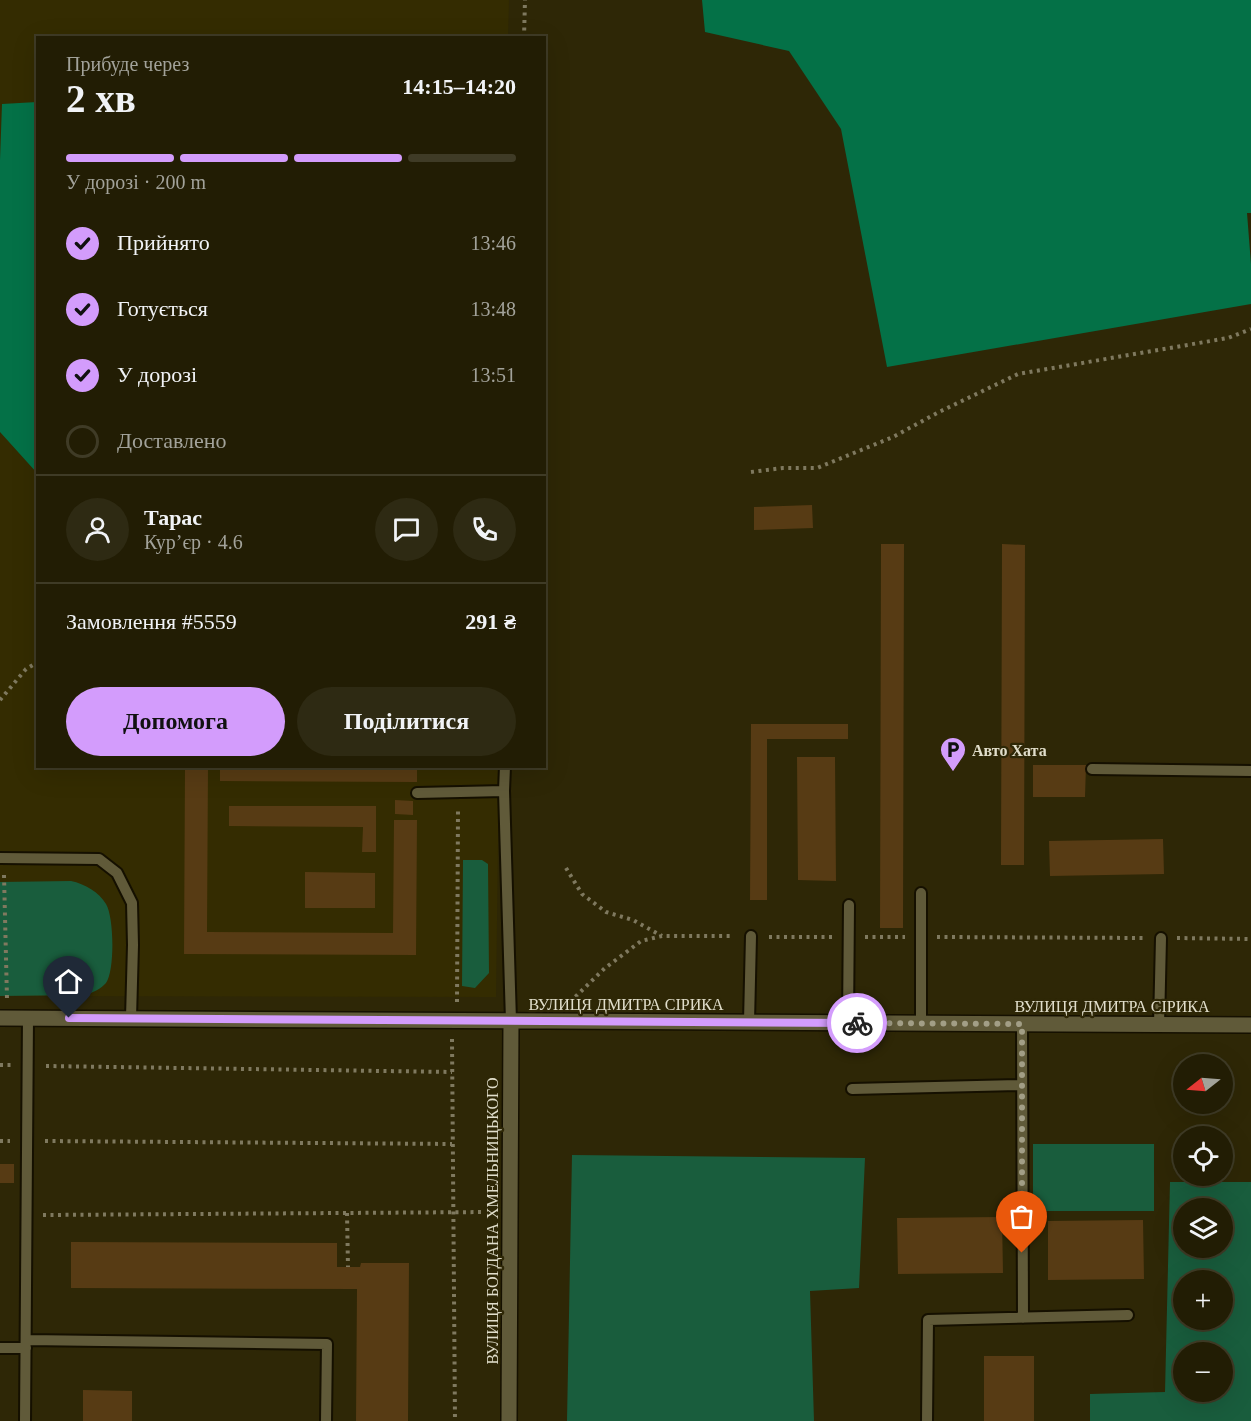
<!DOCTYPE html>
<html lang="uk">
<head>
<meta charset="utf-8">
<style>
  :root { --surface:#221d04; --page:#2e2a13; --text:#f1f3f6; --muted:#a2a29a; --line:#3f3b26; --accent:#d39cfc }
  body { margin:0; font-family:Georgia,serif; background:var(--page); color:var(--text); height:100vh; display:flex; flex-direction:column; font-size:22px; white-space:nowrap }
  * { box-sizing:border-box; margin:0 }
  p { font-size:20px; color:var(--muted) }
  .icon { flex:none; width:33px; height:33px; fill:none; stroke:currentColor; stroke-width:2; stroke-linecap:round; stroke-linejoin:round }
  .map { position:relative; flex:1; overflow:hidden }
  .side { position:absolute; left:36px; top:36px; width:510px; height:732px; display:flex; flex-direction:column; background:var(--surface); border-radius:0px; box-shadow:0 6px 24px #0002,0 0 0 2px var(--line) }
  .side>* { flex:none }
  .needle { width:39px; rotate:253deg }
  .tools { position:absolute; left:1173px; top:1054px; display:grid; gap:12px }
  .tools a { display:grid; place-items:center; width:60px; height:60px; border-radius:50%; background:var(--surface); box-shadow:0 6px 24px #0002,0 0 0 2px var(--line); font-size:30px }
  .pin { position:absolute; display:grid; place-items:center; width:51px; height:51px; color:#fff; margin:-62px -26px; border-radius:50% 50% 50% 0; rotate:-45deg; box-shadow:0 0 6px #0007 }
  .pin .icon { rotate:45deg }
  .courier { position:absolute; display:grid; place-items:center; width:60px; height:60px; margin:-30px; border:4px solid #d39cfc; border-radius:50%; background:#fff; color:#222; box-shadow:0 2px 8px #0007 }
  .summary em { font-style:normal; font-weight:600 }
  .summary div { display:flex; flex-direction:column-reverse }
  .summary { display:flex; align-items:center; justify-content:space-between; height:102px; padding:0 30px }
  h1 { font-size:39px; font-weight:600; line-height:45px }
  .bar { display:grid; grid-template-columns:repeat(4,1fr); gap:9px 6px; align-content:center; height:72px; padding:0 30px }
  .bar i { height:8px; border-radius:4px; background:var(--line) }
  .bar .current { background:var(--accent) }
  .bar p { grid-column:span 4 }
  .line { display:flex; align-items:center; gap:15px; padding:0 30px; border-top:2px solid var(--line) }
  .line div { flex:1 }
  .round { display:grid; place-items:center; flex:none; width:63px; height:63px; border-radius:32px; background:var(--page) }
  ol { padding:0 30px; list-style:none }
  li { display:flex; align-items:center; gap:18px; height:66px }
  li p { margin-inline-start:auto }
  li .icon { padding:6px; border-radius:50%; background:var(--accent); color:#111; stroke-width:4 }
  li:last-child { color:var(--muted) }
  li i { width:33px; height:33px; border:3px solid var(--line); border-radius:50% }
  .action { display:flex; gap:12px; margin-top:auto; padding:12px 30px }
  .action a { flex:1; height:69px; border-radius:36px; background:var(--accent); color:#111; font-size:24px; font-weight:600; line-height:69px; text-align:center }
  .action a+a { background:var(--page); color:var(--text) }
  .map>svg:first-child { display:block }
  .built { fill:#342c01 }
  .green { fill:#195d3d; fill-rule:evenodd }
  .forest { fill:#047147 }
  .building { fill:#573b14 }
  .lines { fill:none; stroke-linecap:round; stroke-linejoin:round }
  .lane-casing { stroke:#151000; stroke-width:14 }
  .secondary-casing { stroke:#151000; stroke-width:18 }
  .path { stroke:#7f795f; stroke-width:4; stroke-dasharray:3 4.5; stroke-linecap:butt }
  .lane { stroke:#605a39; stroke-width:10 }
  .secondary { stroke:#605a39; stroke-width:15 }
  .done { stroke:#a29e86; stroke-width:6; stroke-dasharray:0 10.8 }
  .route { stroke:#d39cfc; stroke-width:8 }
  .labels { text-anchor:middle; stroke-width:4.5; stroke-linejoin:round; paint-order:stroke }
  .poi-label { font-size:16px; font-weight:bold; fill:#e1decb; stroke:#2e2706; text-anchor:start }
  .street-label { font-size:16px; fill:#e1decb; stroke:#2e2706 }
</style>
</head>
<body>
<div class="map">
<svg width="1251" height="1421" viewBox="0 0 1251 1421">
  <rect width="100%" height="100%" fill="#2e2706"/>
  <path class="built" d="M0,0H509L508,37L38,38V766L499,767L496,997L0,996Z"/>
  <path class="green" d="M463,860H482L488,864L489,973L475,988L462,986Z
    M71,881C85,884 99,892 106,904C114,917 115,970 106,983C101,989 93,992 86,995L0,996V882Z
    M1033,1144H1154V1211H1033Z
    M572,1155L865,1158L859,1288L810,1291L814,1421H567Z
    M1170,1182H1251V1421H1090V1394L1165,1392ZM1184,1209H1222V1248H1184ZM1184,1281H1222V1320H1184ZM1184,1353H1222V1392H1184Z"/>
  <path class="forest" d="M702,0H1251V213H1247L1251,264V304L887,367L841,129L789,51L705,32Z
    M37,102H38L37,473L0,432V160L2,104Z"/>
  <path class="building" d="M812,505L813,528L754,530V507Z
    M881,544H904L903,928H880Z
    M1002,544L1025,545L1024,865H1001Z
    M751,724H848V739H767V900H750Z
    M797,757H835L836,881L798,880Z
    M1033,765H1086L1085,797H1033Z
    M185,766H208L207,932L393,933L394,820H417L416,955L184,954Z
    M220,766H417V782L220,781Z
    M395,800L413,801V815L395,814Z
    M229,806H376V852H362L363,827L229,826Z
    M1163,839L1164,874L1050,876L1049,841Z
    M305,872L375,873V908H305Z
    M0,1164H14V1183H0Z
    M1002,1217L1003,1273L898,1274L897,1218Z
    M1143,1220L1144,1279L1048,1280V1221Z
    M71,1242L337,1243V1267H360L361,1263H409L408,1421H356L357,1289L71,1288Z
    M984,1356H1034V1421H984Z
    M83,1390L132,1391V1421H83Z"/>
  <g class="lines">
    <defs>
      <path id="lane" d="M505,766L504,791L511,1021
        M1092,769L1251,771
        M417,793L504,791
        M0,858L99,859L117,873L132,903L133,945L131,1018
        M749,1022L751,936
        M848,1023L849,905
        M921,1023V893
        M1022,1024L1023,1318
        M1159,1025L1161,938
        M852,1089L1022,1085
        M27,1340L327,1344L326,1421
        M0,1348H26
        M25,1421L28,1018
        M927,1421L928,1320L1128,1315"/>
      <path id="secondary" d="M0,1018L1251,1025
        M509,1421L511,1021"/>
    </defs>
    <use href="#lane" class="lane-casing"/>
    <use href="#secondary" class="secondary-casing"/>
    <path class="path" d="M524,38L525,0
      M751,472L783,468H817L893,437L939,412L1018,374L1228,338L1251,329
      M0,700L26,669L38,662
      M566,868L582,894L606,912L633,920L662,936
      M4,875L7,999
      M769,937H833
      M865,937H905
      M937,937L1145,938
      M1177,938L1251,939
      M457,1002L458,809
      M570,1002L605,968L641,941L662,936H734
      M452,1039L455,1421
      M0,1065H11
      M46,1066L452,1072
      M0,1141H10
      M45,1141L452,1144
      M347,1213L348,1267
      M43,1215L491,1212"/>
    <use href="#lane" class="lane"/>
    <use href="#secondary" class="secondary"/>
  </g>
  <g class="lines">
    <path class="done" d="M857,1023L1022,1024V1253"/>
    <path class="route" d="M69,1018L857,1023"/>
  </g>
  <defs>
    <symbol id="parking-pin" viewBox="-11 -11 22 30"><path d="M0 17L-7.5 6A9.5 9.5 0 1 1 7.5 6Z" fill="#d39cfc" stroke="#2e2706"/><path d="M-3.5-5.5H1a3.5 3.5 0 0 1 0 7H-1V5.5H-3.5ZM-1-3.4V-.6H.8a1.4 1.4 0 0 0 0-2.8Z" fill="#111"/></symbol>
  </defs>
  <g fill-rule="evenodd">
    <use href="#parking-pin" x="938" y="735" width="30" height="40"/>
  </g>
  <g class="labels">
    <g class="poi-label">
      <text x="972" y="756">Авто Хата</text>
    </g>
    <g class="street-label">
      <text x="626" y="1010">ВУЛИЦЯ ДМИТРА СІРИКА</text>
      <text x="1112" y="1012">ВУЛИЦЯ ДМИТРА СІРИКА</text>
      <text transform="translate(492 1221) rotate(-90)" y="6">ВУЛИЦЯ БОГДАНА ХМЕЛЬНИЦЬКОГО</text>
    </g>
  </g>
</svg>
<div class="tools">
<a><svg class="needle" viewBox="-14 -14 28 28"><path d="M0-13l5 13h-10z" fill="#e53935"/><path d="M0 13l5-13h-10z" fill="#a2a29a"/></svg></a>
<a><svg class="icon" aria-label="locate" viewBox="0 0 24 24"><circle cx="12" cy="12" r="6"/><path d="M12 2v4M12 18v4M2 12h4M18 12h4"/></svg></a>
<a><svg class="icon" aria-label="layers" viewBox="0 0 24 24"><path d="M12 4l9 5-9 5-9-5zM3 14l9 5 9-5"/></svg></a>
<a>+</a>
<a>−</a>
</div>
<div class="pin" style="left:1022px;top:1253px;background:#ea580c"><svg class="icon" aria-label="bag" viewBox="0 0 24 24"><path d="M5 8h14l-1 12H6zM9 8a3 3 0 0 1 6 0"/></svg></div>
<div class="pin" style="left:69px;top:1018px;background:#1f2937"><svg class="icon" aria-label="home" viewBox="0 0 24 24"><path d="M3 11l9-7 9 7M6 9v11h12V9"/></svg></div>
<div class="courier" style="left:857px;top:1023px"><svg class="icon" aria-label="bike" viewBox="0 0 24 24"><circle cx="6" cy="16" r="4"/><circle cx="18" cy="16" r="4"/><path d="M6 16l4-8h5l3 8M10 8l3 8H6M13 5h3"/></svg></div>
<section class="side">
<div class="summary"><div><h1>2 хв</h1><p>Прибуде через</p></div><em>14:15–14:20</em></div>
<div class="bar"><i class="current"></i><i class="current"></i><i class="current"></i><i></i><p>У дорозі · 200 m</p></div>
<ol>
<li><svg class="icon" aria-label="check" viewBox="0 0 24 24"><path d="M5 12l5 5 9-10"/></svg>Прийнято<p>13:46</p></li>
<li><svg class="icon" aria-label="check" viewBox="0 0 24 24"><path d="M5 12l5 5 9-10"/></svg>Готується<p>13:48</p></li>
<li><svg class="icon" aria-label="check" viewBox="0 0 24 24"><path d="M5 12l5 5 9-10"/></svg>У дорозі<p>13:51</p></li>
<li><i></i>Доставлено</li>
</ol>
<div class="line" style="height:108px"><a class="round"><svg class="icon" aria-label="person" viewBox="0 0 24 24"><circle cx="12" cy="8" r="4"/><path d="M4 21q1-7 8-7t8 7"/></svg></a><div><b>Тарас</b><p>Кур’єр · 4.6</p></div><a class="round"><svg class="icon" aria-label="chat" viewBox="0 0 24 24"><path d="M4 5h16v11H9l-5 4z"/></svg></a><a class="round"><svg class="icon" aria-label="phone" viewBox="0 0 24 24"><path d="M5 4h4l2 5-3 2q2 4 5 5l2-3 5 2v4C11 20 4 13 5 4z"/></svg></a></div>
<div class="line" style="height:78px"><div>Замовлення #5559</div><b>291 ₴</b></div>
<div class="action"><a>Допомога</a><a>Поділитися</a></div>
</section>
</div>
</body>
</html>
